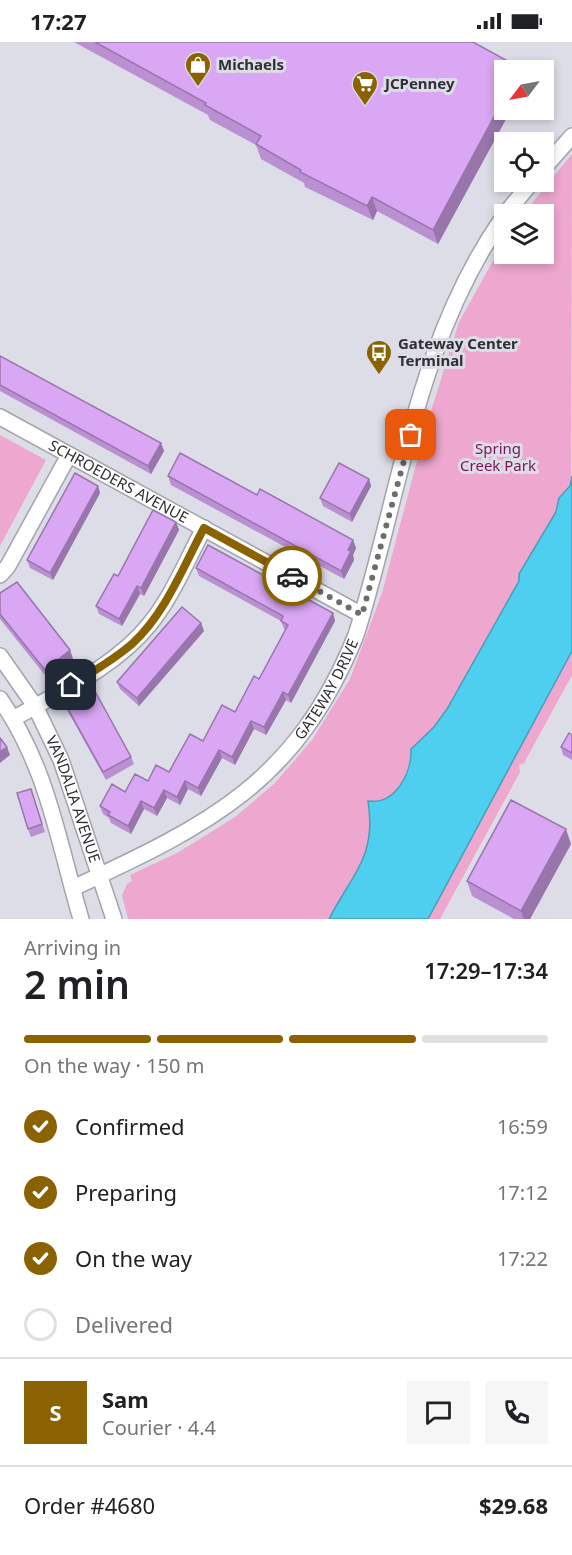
<!DOCTYPE html>
<html lang="en">
<head>
<meta charset="utf-8">
<style>
  :root { --surface:#fff; --page:#f6f6f6; --text:#202124; --muted:#757577; --line:#e0e0e0; --accent:#8a6201 }
  body { margin:0; font-family:"Noto Sans",sans-serif; background:var(--page); color:var(--text); height:100vh; display:flex; flex-direction:column; font-size:22px; white-space:nowrap }
  * { box-sizing:border-box; margin:0 }
  p { font-size:20px; color:var(--muted) }
  .icon { flex:none; width:33px; height:33px; fill:none; stroke:currentColor; stroke-width:2; stroke-linecap:round; stroke-linejoin:round }
  .map { position:relative; height:877px; overflow:hidden }
  .details { display:flex; flex-direction:column; background:var(--surface); flex:1 }
  .details>* { flex:none }
  .needle { width:39px; rotate:238deg }
  .fabs { position:absolute; left:494px; top:18px; display:grid; gap:12px }
  .fabs a { display:grid; place-items:center; width:60px; height:60px; border-radius:0px; background:var(--surface); box-shadow:0 3px 9px #0003; font-size:30px }
  .pin { position:absolute; display:grid; place-items:center; width:51px; height:51px; color:#fff; margin:-26px; border-radius:12px; box-shadow:0 3px 9px #0006 }
  .courier { position:absolute; display:grid; place-items:center; width:60px; height:60px; margin:-30px; border:4px solid #8a6201; border-radius:50%; background:#fff; color:#222; box-shadow:0 2px 8px #0007 }
  .overview em { font-style:normal; font-weight:600 }
  .overview div { display:flex; flex-direction:column-reverse }
  .overview { display:flex; align-items:center; justify-content:space-between; height:102px; padding:0 24px }
  h1 { font-size:39px; font-weight:600; line-height:45px }
  .bar { display:grid; grid-template-columns:repeat(4,1fr); gap:9px 6px; align-content:center; height:72px; padding:0 24px }
  .bar i { height:8px; border-radius:4px; background:var(--line) }
  .bar .on { background:var(--accent) }
  .bar p { grid-column:span 4 }
  .line { display:flex; align-items:center; gap:15px; padding:0 24px; border-top:2px solid var(--line) }
  .line div { flex:1 }
  .round { display:grid; place-items:center; flex:none; width:63px; height:63px; border-radius:0px; background:var(--page) }
  ol { padding:0 24px; list-style:none }
  li { display:flex; align-items:center; gap:18px; height:66px }
  li p { margin-inline-start:auto }
  li .icon { padding:6px; border-radius:50%; background:var(--accent); color:#fff; stroke-width:4 }
  li:last-child { color:var(--muted) }
  li i { width:33px; height:33px; border:3px solid var(--line); border-radius:50% }
  .status { display:flex; justify-content:space-between; align-items:center; height:42px; padding:0 30px; background:var(--surface); direction:ltr }
  .status svg { height:16px; fill:currentColor }
  .map>svg:first-child { display:block }
  .green { fill:#eea7ce }
  .water { fill:#4fcfef; stroke:#459fb7; stroke-width:1.5 }
  .lines { fill:none; stroke-linecap:round; stroke-linejoin:round }
  .street-casing { stroke:#a3a4ae; stroke-width:18 }
  .street { stroke:#fff; stroke-width:15 }
  .wall { fill:#bb90d2 }
  .shaded-wall { fill:#9875ab }
  .building { fill:#d9a7f4; stroke:#9875ab; stroke-width:1.5 }
  .done { stroke:#6c6c72; stroke-width:6; stroke-dasharray:0 10.8 }
  .route { stroke:#8a6201; stroke-width:8 }
  .labels { text-anchor:middle; stroke-width:6; stroke-linejoin:round; paint-order:stroke }
  .poi-label { font-size:15px; font-weight:bold; fill:#2f2f33; stroke:#dcdde7; text-anchor:start }
  .park-label { font-size:15px; fill:#781457; stroke:#dcdde7 }
  .street-label { font-size:15px; fill:#2f2f33; stroke:#dcdde7 }
</style>
</head>
<body>
<div class="status"><b>17:27</b><svg viewBox="0 0 49 12"><path d="M0 12V9h3v3zM5 12V6h3v6zM10 12V3h3v9zM15 12V0h3v12zM26 1h20v11H26zM47 4h2v5h-2z"/></svg></div>
<div class="map">
<svg width="572" height="877" viewBox="0 0 572 877">
  <rect width="100%" height="100%" fill="#dcdde7"/>
  <path class="green" d="M572,112L571,444L559,456L556,470L519,531V539L447,667L434,685L411,707C412,730 396,763 368,760C377,816 352,832 329,877H128L122,853L127,842L132,839L130,833L179,810L235,775L275,741L312,698L350,637L382,551L426,385L459,280L504,199V212H543V172H523Z
    M0,393L46,418L0,504Z
    M572,609V633L524,721L519,723L520,730L440,877H428Z"/>
  <path class="water" d="M572,434V609L428,877H329C352,832 377,815 368,759C396,763 412,730 411,707L434,685L447,667L519,539V532L556,470L559,456L570,444Z"/>
  <g class="lines">
    <defs>
      <g id="street">
        <path d="M543,127L572,94"/>
        <path d="M505,172L532,140"/>
        <path id="s1" d="M0,375L362,573"/>
        <path d="M0,533L8,524L69,413"/>
        <path id="s2" d="M0,614L35,664L61,718L114,877"/>
        <path d="M0,657C48,726 58,799 81,877"/>
        <path d="M13,677C59,650 115,625 149,583C172,555 187,518 204,486"/>
        <path id="s3" d="M73,846C210,782 296,741 356,593C401,450 416,299 504,174"/>
      </g>
    </defs>
    <use href="#street" class="street-casing"/>
    <use href="#street" class="street"/>
  </g>
  <path class="wall" d="M74,0H473L504,68H511L438,202L377,169L373,178L305,145L304,141L261,117L256,103L210,78L208,73Z
    M0,314L161,401L164,409L151,432L0,349Z
    M168,434L257,453L353,498L356,506L353,513L354,518L344,537L171,443Z
    M369,437L371,444L352,480L323,464L320,456Z
    M98,444L100,451L53,538L30,526L27,518Z
    M176,480L179,488L144,554L140,552L122,584L99,572L96,564L118,534Z
    M196,526L333,571L335,579L291,661L286,658L266,693L254,687L235,723L222,716L201,754L188,747L180,763L167,756L157,774L144,767L131,792L111,781L109,776L103,772L100,764L125,750L169,730L235,670L259,637L286,588L284,587L281,579L199,534Z
    M0,551L70,608L73,617L48,637L0,577Z
    M201,581L204,589L139,664L120,647L117,640Z
    M63,658L131,715L134,722L106,738L66,666Z
    M572,693V718L563,713L561,705Z
    M31,747L45,790L31,795L28,787Z
    M571,802L530,877H514L472,854L467,839Z"/>
  <path class="shaded-wall" d="M504,56V68H511L438,202L433,188Z
    M372,155L377,169L373,178L367,164Z
    M161,401L164,409L151,432L148,424Z
    M369,437L371,444L352,480L350,472Z
    M98,444L100,451L53,538L50,531Z
    M176,480L179,488L144,554L141,546Z
    M353,498L356,506L353,513L354,518L344,537L341,529L348,508Z
    M137,544L140,552L122,584L119,577Z
    M333,571L335,579L291,661L288,653Z
    M201,581L204,589L139,664L137,656Z
    M70,608L73,617L48,637L45,628Z
    M283,650L286,658L266,693L264,685Z
    M251,679L254,687L235,723L232,715Z
    M7,705L10,713L0,721V710Z
    M219,708L222,716L201,754L198,746Z
    M185,739L188,747L180,763L177,755Z
    M164,748L167,756L157,774L154,766Z
    M141,759L144,767L131,792L128,784Z
    M566,787L571,802L530,877H524L521,869Z"/>
  <path class="building" d="M95,0H473L520,26L519,28H504V56L433,188L372,155L367,164L300,130L301,128L256,102L261,94L205,63L206,61Z
    M0,314L161,401L148,424L0,343Z
    M180,411L257,453L260,447L353,498L348,508L351,509L341,529L168,434Z
    M339,421L369,437L350,472L320,456Z
    M75,431L98,444L50,531L27,518Z
    M153,468L176,480L141,546L137,544L119,577L96,564L114,532L118,534Z
    M208,503L333,571L288,653L283,650L264,685L251,679L232,715L219,708L198,746L185,739L177,755L164,748L154,766L141,759L128,784L108,773L110,770L100,764L112,742L125,750L135,732L148,739L156,723L169,730L190,692L203,699L222,663L235,670L254,634L259,637L288,583L281,579L283,574L196,526Z
    M17,540L70,608L45,628L0,572V551Z
    M182,565L201,581L137,656L117,640Z
    M91,642L131,715L103,730L63,658Z
    M569,691L572,693V711L561,705Z
    M0,696L7,705L0,710Z
    M31,747L42,782L28,787L17,751Z
    M511,758L566,787L521,869L467,839Z"/>
  <g class="lines">
    <path class="done" d="M292,534L362,573L411,393"/>
    <path class="route" d="M71,643C92,630 114,618 133,601C166,570 183,525 204,486L292,534"/>
  </g>
  <defs>
    <symbol id="shop-pin" viewBox="-11 -11 22 30"><path d="M0 17L-7.5 6A9.5 9.5 0 1 1 7.5 6Z" fill="#8a6201" stroke="#dcdde7"/><path d="M-5-2.5h2.3a2.7 3.5 0 0 1 5.4 0H5L5.5 6h-11ZM-1.5-2.5h3a1.5 2.3 0 0 0-3 0Z" fill="#fff"/></symbol>
    <symbol id="supermarket-pin" viewBox="-11 -11 22 30"><path d="M0 17L-7.5 6A9.5 9.5 0 1 1 7.5 6Z" fill="#8a6201" stroke="#dcdde7"/><path d="M-6-5.5h2.5l.6 2H6L4.5 2H-2.5L-4.4-4H-6ZM-1.5 3.2a1.3 1.3 0 1 0 .1 0ZM3 3.2a1.3 1.3 0 1 0 .1 0Z" fill="#fff"/></symbol>
    <symbol id="bus-pin" viewBox="-11 -11 22 30"><path d="M0 17L-7.5 6A9.5 9.5 0 1 1 7.5 6Z" fill="#8a6201" stroke="#dcdde7"/><path d="M-5-6H5V4H4V6H2V4H-2V6H-4V4H-5ZM-3.5-4V0h7V-4ZM-3.5 1.2v1.5H-2V1.2ZM2 1.2v1.5H3.5V1.2Z" fill="#fff"/></symbol>
  </defs>
  <g fill-rule="evenodd">
    <use href="#shop-pin" x="183" y="8" width="30" height="40"/>
    <use href="#supermarket-pin" x="350" y="27" width="30" height="40"/>
    <use href="#bus-pin" x="364" y="296" width="30" height="40"/>
  </g>
  <g class="labels">
    <g class="poi-label">
      <text x="218" y="28">Michaels</text>
      <text x="385" y="47">JCPenney</text>
      <text x="398" y="307">Gateway Center<tspan x="398" dy="17">Terminal</tspan></text>
    </g>
    <g class="park-label">
      <text x="498" y="412">Spring<tspan x="498" dy="17">Creek Park</tspan></text>
    </g>
    <g class="street-label">
      <text dy="5" stroke="none"><textPath href="#s1" startOffset="135">SCHROEDERS AVENUE</textPath></text>
      <text dy="5" stroke="none"><textPath href="#s3" startOffset="330">GATEWAY DRIVE</textPath></text>
      <text dy="5" stroke="none"><textPath href="#s2" startOffset="162">VANDALIA AVENUE</textPath></text>
    </g>
  </g>
</svg>
<div class="fabs">
<a><svg class="needle" viewBox="-14 -14 28 28"><path d="M0-13l5 13h-10z" fill="#e53935"/><path d="M0 13l5-13h-10z" fill="#757577"/></svg></a>
<a><svg class="icon" aria-label="locate" viewBox="0 0 24 24"><circle cx="12" cy="12" r="6"/><path d="M12 2v4M12 18v4M2 12h4M18 12h4"/></svg></a>
<a><svg class="icon" aria-label="layers" viewBox="0 0 24 24"><path d="M12 4l9 5-9 5-9-5zM3 14l9 5 9-5"/></svg></a>
</div>
<div class="pin" style="left:411px;top:393px;background:#ea580c"><svg class="icon" aria-label="bag" viewBox="0 0 24 24"><path d="M5 8h14l-1 12H6zM9 8a3 3 0 0 1 6 0"/></svg></div>
<div class="pin" style="left:71px;top:643px;background:#1f2937"><svg class="icon" aria-label="home" viewBox="0 0 24 24"><path d="M3 11l9-7 9 7M6 9v11h12V9"/></svg></div>
<div class="courier" style="left:292px;top:534px"><svg class="icon" aria-label="car" viewBox="0 0 24 24"><path d="M5 17H2v-5l4-1 3-4h7l3 4 3 1v5h-3M9 17h6M6 11h13"/><circle cx="7" cy="17" r="2"/><circle cx="17" cy="17" r="2"/></svg></div>
</div>
<section class="details">
<div class="overview"><div><h1>2 min</h1><p>Arriving in</p></div><em>17:29–17:34</em></div>
<div class="bar"><i class="on"></i><i class="on"></i><i class="on"></i><i></i><p>On the way · 150 m</p></div>
<ol>
<li><svg class="icon" aria-label="check" viewBox="0 0 24 24"><path d="M5 12l5 5 9-10"/></svg>Confirmed<p>16:59</p></li>
<li><svg class="icon" aria-label="check" viewBox="0 0 24 24"><path d="M5 12l5 5 9-10"/></svg>Preparing<p>17:12</p></li>
<li><svg class="icon" aria-label="check" viewBox="0 0 24 24"><path d="M5 12l5 5 9-10"/></svg>On the way<p>17:22</p></li>
<li><i></i>Delivered</li>
</ol>
<div class="line" style="height:108px"><b class="round" style="background:var(--accent);color:#fff">S</b><div><b>Sam</b><p>Courier · 4.4</p></div><a class="round"><svg class="icon" aria-label="chat" viewBox="0 0 24 24"><path d="M4 5h16v11H9l-5 4z"/></svg></a><a class="round"><svg class="icon" aria-label="phone" viewBox="0 0 24 24"><path d="M5 4h4l2 5-3 2q2 4 5 5l2-3 5 2v4C11 20 4 13 5 4z"/></svg></a></div>
<div class="line" style="height:78px"><div>Order #4680</div><b>$29.68</b></div>
</section>
</body>
</html>
